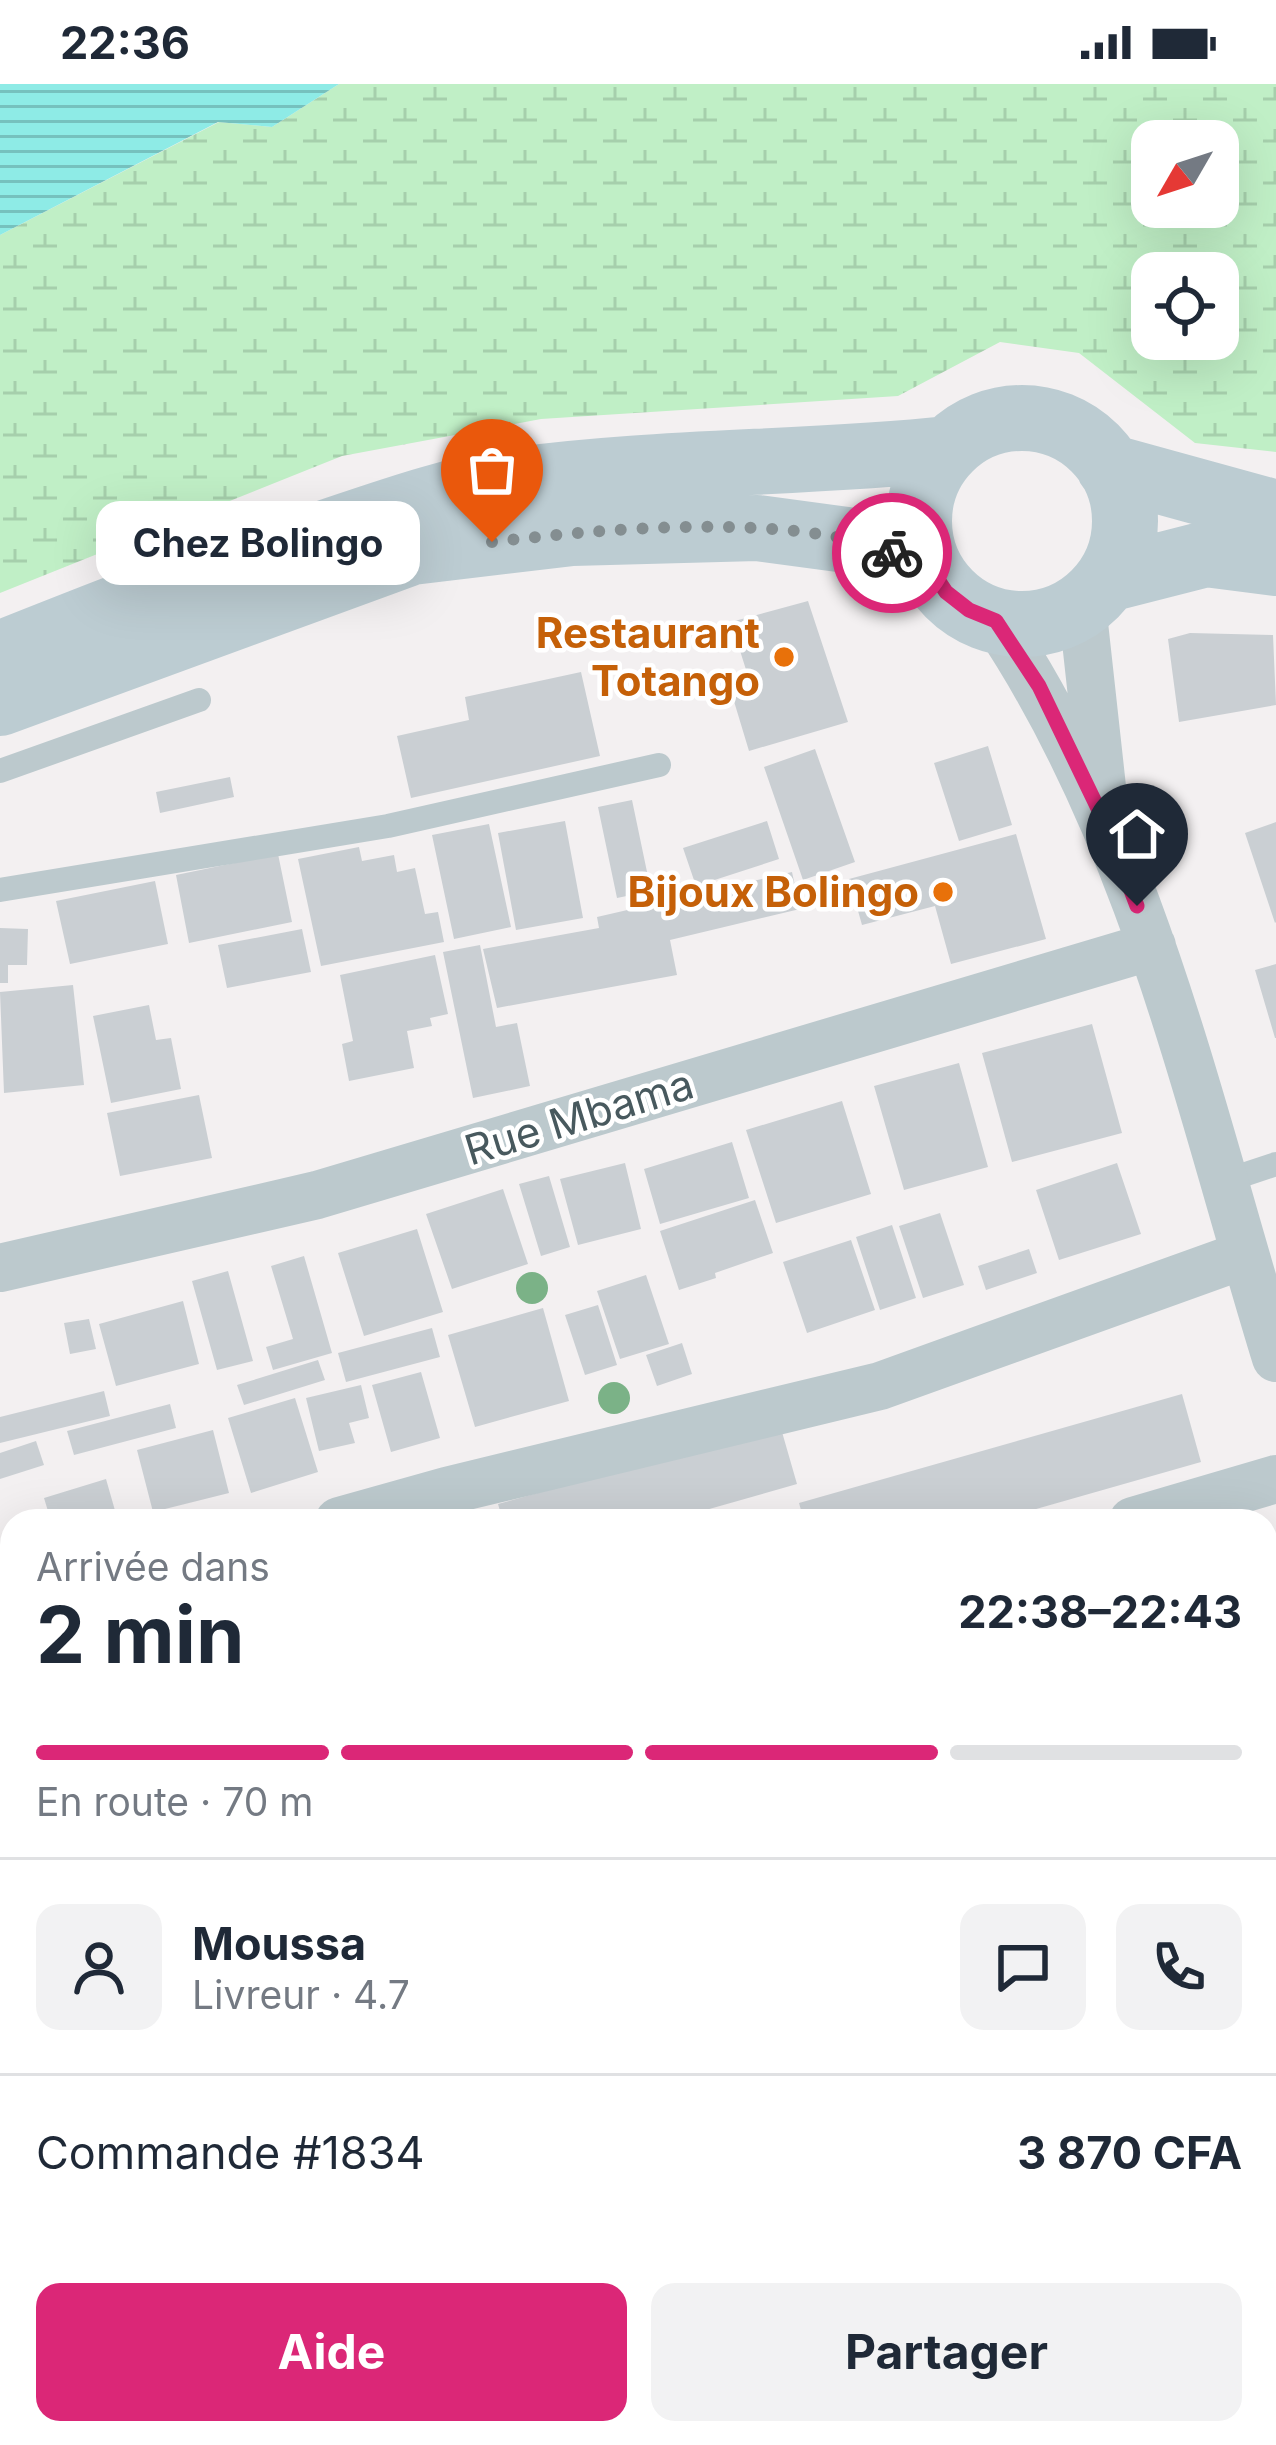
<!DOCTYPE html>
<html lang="fr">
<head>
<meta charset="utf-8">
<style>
  :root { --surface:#fff; --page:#f2f2f3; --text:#1f2937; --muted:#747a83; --line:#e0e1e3; --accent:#db2777 }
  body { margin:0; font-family:Inter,sans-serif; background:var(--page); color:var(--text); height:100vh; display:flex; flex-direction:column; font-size:45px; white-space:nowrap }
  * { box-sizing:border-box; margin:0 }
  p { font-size:39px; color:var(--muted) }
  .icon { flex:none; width:66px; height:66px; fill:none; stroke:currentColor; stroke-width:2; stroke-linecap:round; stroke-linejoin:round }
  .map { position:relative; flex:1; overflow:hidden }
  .sheet { position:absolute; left:0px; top:1425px; width:1278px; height:936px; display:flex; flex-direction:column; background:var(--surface); border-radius:36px 36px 0 0; box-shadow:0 12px 48px #0002 }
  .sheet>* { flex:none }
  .needle { width:78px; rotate:231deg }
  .tools { position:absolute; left:1131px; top:36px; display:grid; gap:24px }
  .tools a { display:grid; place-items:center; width:108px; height:108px; border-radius:24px; background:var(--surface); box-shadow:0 12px 48px #0002; font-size:60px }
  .pin { position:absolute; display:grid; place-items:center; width:102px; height:102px; color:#fff; margin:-123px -51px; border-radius:50% 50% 50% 0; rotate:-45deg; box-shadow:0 0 12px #0007 }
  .pin .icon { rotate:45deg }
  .courier { position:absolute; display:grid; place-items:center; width:120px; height:120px; margin:-60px; border:9px solid #db2777; border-radius:50%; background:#fff; color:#222; box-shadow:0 3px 15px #0007 }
  .bubble { position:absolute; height:84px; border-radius:24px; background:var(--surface); box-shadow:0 12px 48px #0002; font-size:39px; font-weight:700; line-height:84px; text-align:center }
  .overview em { font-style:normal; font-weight:700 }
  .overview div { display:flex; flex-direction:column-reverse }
  .overview { display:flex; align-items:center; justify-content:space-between; height:204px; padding:0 36px }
  h1 { font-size:78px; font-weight:700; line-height:90px }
  .bar { display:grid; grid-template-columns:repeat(4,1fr); gap:18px 12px; align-content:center; height:144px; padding:0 36px }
  .bar i { height:15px; border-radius:9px; background:var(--line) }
  .bar .active { background:var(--accent) }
  .bar p { grid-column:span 4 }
  .line { display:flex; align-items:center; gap:30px; padding:0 36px; border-top:3px solid var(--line) }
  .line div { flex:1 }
  .round { display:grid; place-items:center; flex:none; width:126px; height:126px; border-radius:24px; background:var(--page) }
  .button { display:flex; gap:24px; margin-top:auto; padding:24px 36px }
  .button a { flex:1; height:138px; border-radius:24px; background:var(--accent); color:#fff; font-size:48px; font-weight:700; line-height:138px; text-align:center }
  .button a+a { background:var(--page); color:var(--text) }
  .status { display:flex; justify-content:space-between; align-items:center; height:84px; padding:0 60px; background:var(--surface); direction:ltr }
  .status svg { height:33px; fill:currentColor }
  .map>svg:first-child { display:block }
  .wetland { fill:url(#wetland-marsh); fill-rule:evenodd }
  .water { fill:url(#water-rules) }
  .building { fill:#cacfd3 }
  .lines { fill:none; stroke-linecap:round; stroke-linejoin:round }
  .service { stroke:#bcc9cd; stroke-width:24 }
  .minor { stroke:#bcc9cd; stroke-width:48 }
  .tertiary { stroke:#bcc9cd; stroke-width:57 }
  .secondary { stroke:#bcccd2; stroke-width:66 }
  .tree { fill:#7bb287 }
  .done { stroke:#848e91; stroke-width:12; stroke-dasharray:0 21.6 }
  .route { stroke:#db2777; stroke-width:15 }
  .food-dot { fill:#e8710a; stroke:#fff; stroke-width:4.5 }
  .labels { text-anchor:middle; stroke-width:9; stroke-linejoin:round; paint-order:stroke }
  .food-label { font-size:42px; font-weight:bold; fill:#c56008; stroke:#fff; text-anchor:end }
  .street-label { font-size:42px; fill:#48595e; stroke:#fff }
</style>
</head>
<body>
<div class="status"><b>22:36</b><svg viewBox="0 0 49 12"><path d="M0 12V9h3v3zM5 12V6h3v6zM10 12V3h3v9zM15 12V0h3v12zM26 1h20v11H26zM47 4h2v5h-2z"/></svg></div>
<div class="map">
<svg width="1276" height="2361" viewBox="0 0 1276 2361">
  <defs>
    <pattern id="wetland-marsh" width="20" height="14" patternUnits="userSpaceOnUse" patternTransform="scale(3)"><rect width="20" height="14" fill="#c0efc6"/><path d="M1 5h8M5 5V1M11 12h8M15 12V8" fill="none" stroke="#a6cfac"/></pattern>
    <pattern id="water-rules" width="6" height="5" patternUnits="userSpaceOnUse" patternTransform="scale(3)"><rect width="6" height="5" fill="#8eebe6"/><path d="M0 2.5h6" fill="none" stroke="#76c1be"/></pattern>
  </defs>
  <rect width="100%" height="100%" fill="#f3f0f1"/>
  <path class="wetland" d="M339,0H1276V368L1195,359L1079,269L1000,258L898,312L541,335L342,372L0,509V151L219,38L272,43ZM1152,57H1218V123H1152ZM1152,189H1218V255H1152Z"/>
  <path class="water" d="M0,0H339L272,43L218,38L0,151Z"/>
  <path class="building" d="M808,517L848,638L749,667L733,614L753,608L731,538Z
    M1190,549L1273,551L1276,621L1179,638L1168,555Z
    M581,588L600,672L411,714L397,652L469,636L465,613Z
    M988,662L1012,741L959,757L934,679Z
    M815,665L855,778L803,796L764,683Z
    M230,693L234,713L160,729L156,708Z
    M632,716L651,807L617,814L598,723Z
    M565,737L583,834L516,846L498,749Z
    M767,737L779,775L696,802L683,764Z
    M1276,738V838L1275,839L1245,749Z
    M489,740L511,843L454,855L432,751Z
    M1016,750L1046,855L951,880L935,822L862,841L849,795Z
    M359,763L362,777L394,771L397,788L415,784L425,830L438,828L444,858L321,882L298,775Z
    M278,770L292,838L189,859L176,791Z
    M792,788L800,825L670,856L677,891L497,924L483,865L599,844L597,833Z
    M155,797L168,860L70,880L56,817Z
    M0,844L28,845L27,881H8V899H0Z
    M302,845L311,888L227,904L218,861Z
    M480,861L496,943L517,939L530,1002L473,1014L443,868Z
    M435,871L448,930L430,934L432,942L407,947L414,984L349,997L342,960L353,957L340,891Z
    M1276,880V954H1275L1255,886Z
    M73,901L84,1001L4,1009L0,908Z
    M149,921L156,956L171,954L181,1005L111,1019L93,932Z
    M1092,940L1122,1049L1012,1078L982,969Z
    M959,979L988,1083L904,1106L874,1002Z
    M199,1011L212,1074L120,1092L107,1029Z
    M842,1017L871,1110L776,1139L746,1046Z
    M732,1058L749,1114L660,1140L644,1085Z
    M625,1079L641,1145L578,1161L560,1095Z
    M1117,1079L1141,1150L1059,1176L1036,1106Z
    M549,1092L570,1163L541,1172L519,1100Z
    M503,1105L528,1180L452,1205L426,1130Z
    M755,1116L773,1169L715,1189L716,1194L679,1206L660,1147Z
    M940,1129L964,1201L923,1214L899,1142Z
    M892,1141L916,1214L880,1226L856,1153Z
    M417,1145L443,1228L364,1252L338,1169Z
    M851,1156L875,1226L807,1249L783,1178Z
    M1029,1165L1037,1189L986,1206L978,1182Z
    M304,1172L332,1269L273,1286L266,1263L293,1255L271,1182Z
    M228,1187L253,1277L217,1286L192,1197Z
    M646,1191L669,1260L620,1275L597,1207Z
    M183,1217L199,1280L116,1302L99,1240Z
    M598,1221L617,1281L585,1291L565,1231Z
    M543,1224L569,1317L475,1343L448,1251Z
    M89,1235L96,1265L70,1270L64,1239Z
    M432,1244L440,1273L346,1298L338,1269Z
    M682,1259L692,1290L657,1302L646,1271Z
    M318,1276L325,1296L244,1321L237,1301Z
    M421,1288L440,1354L391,1368L372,1301Z
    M361,1301L369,1334L349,1339L355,1359L319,1367L306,1314Z
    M104,1307L110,1332L0,1359V1333Z
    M1182,1310L1201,1378L994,1437H804L799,1419Z
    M295,1314L318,1388L251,1409L228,1334Z
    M170,1320L176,1344L74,1371L67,1347Z
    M780,1341L797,1400L667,1437H503L498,1420Z
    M213,1346L229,1409L153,1428L137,1366Z
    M36,1357L44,1381L0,1395V1369Z
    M106,1395L116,1430L92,1437H51L44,1414Z
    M12,1559V1630L0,1633V1562Z
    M1276,1685V1743L1266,1746V1688Z
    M12,1784V1852H11L0,1818V1788Z
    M1266,1919L1276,1943V1980L1266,1984Z
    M1267,2022L1276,2050V2103L1266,2106Z
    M2,2027L7,2055H12V2111L0,2113Z
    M12,2153V2222L0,2224V2154Z
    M1276,2284V2361H1249L1245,2349H1266V2287Z
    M25,2349H71L74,2361H3L2,2356Z
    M798,2349H881L884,2361H786L784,2353Z
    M900,2349H971L975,2361H903Z
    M1128,2349L1132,2361H1086L1123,2349Z
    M1179,2349H1231L1235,2361H1172L1169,2352Z"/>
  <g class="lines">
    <path class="service" d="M0,687L199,616
      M0,806L388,742L659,681
      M1222,1098L1276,1080"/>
    <path class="minor" d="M1082,521L1102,703
      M996,537C1144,758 1199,1024 1276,1274
      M0,1184L317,1111L1152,862
      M339,1437L446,1407L880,1302L1244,1171
      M1133,1437L1276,1395
      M0,1534L12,1530
      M1266,1645L1276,1642
      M0,1770L12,1766
      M1266,1853L1276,1850
      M0,2004L12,2001
      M0,2240L12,2236
      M723,2349L727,2361"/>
    <path class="tertiary" d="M1266,2142L1276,2139
      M532,2361L572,2349"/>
    <path class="secondary" d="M919 437a103 103 0 1 1 206 0a103 103 0 1 1-206 0Z
      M1109,383L1276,429
      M1108,495L1206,470L1276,479
      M0,570C108,527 215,485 325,449C385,429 448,406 510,397C655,377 803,380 948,365
      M0,619L412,468L572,449L757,444L869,459L930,485"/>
  </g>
  <g class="tree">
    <circle cx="532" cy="1204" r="16"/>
    <circle cx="614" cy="1314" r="16"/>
  </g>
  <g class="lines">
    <path class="done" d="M492,458C601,445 791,427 892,469"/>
    <path class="route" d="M892,469L930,484L946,508L969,526L996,537L1039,602L1107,743L1137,822"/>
  </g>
  <g class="food-dot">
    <circle cx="784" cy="573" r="12"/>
    <circle cx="943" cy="808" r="12"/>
  </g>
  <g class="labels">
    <g class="food-label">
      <text x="760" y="564">Restaurant<tspan x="760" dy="48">Totango</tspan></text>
      <text x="919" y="823">Bijoux Bolingo</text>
    </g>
    <g class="street-label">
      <text transform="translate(579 1033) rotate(-17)" y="15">Rue Mbama</text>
    </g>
  </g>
</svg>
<div class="tools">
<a><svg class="needle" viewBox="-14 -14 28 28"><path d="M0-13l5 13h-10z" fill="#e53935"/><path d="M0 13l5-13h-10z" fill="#747a83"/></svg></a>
<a><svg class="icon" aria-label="locate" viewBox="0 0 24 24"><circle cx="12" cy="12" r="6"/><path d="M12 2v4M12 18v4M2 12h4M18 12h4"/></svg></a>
</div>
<div class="pin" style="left:492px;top:458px;background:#ea580c"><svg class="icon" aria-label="bag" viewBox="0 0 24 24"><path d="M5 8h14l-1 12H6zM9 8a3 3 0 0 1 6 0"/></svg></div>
<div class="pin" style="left:1137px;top:822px;background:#1f2937"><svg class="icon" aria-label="home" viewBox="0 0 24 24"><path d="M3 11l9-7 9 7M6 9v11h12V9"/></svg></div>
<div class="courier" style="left:892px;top:469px"><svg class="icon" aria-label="bike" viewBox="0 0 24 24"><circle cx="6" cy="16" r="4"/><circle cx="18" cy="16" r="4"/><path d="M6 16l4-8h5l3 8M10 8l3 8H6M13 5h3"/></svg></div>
<div class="bubble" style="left:96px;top:417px;width:324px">Chez Bolingo</div>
<section class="sheet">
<div class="overview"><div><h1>2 min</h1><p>Arrivée dans</p></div><em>22:38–22:43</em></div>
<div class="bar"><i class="active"></i><i class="active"></i><i class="active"></i><i></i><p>En route · 70 m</p></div>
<div class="line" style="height:216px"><a class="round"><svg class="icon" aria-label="person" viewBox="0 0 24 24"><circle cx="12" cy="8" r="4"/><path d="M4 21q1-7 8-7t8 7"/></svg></a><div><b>Moussa</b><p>Livreur · 4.7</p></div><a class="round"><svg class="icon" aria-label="chat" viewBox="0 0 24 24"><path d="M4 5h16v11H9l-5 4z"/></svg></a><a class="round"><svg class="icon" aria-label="phone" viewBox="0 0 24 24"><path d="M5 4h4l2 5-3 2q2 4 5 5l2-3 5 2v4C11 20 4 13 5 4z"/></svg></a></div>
<div class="line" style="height:156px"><div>Commande #1834</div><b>3 870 CFA</b></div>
<div class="button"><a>Aide</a><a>Partager</a></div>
</section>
</div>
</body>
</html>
